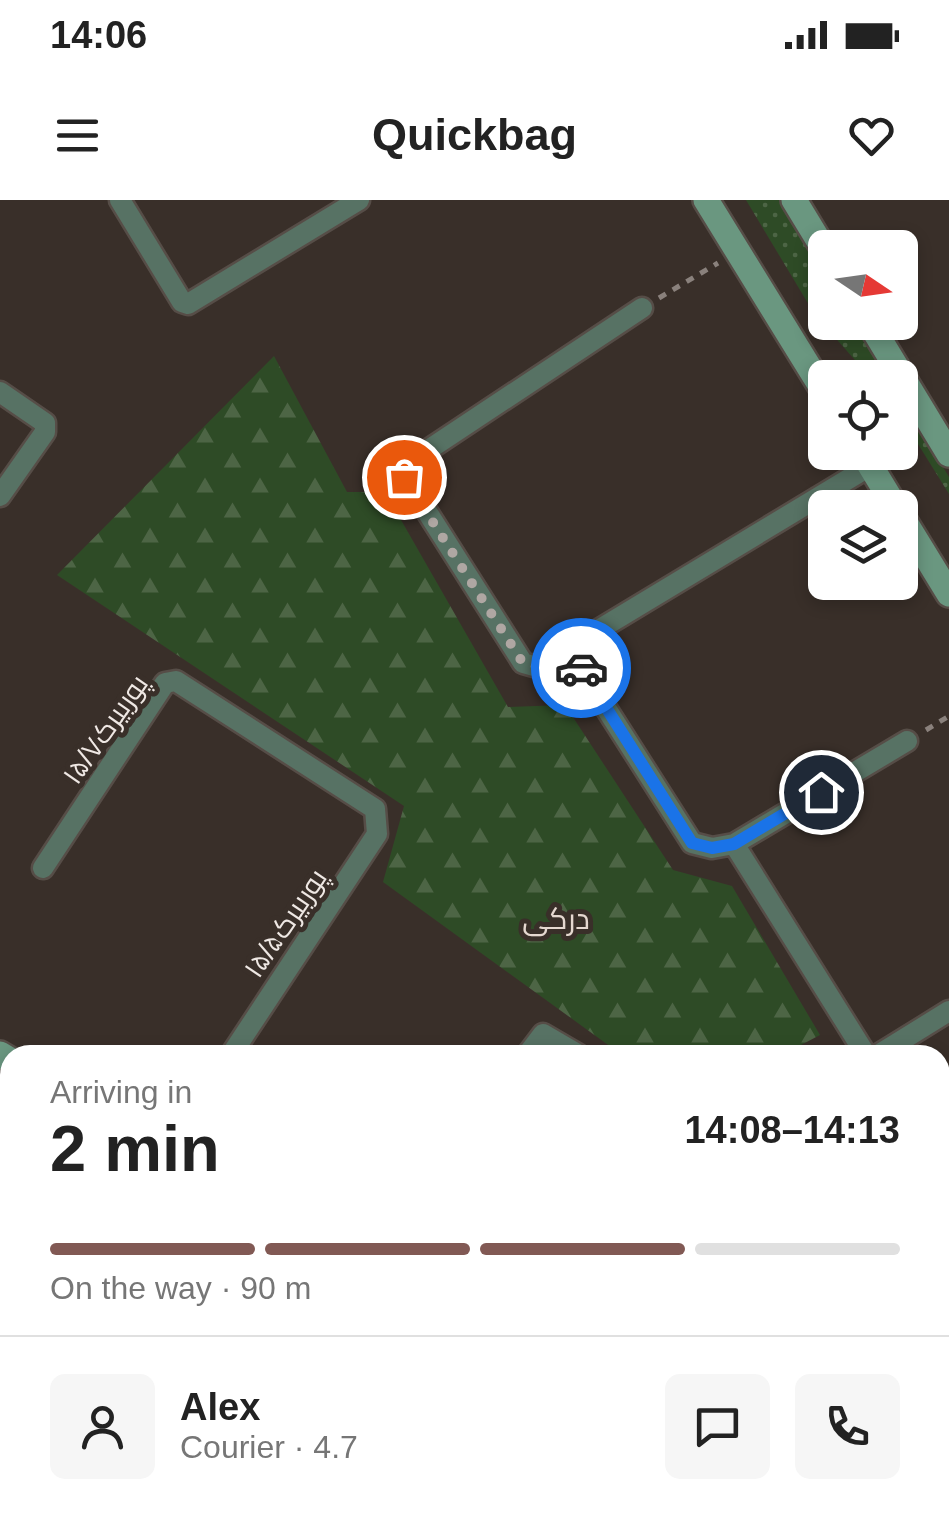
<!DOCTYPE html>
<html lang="en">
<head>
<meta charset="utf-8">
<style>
  :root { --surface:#fff; --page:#f6f6f6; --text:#222; --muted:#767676; --line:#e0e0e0; --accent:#815954 }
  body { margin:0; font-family:Arial,Cairo,sans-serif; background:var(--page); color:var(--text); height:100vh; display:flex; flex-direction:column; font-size:38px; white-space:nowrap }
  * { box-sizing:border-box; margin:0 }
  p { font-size:32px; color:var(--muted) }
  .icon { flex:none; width:55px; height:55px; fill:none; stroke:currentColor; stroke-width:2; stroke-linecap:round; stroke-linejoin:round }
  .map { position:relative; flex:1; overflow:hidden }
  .panel { position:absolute; left:0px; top:845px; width:950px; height:492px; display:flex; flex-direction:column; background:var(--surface); border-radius:30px 30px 0 0; box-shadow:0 5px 15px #0003 }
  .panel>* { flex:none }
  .needle { width:65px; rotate:103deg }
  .buttons { position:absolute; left:808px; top:30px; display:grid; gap:20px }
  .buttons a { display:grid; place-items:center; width:110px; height:110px; border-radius:15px; background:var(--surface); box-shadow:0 5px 15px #0003; font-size:50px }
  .pin { position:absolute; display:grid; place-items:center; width:85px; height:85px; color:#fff; margin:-42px; border:5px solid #fff; border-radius:50%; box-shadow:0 2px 10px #0007 }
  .courier { position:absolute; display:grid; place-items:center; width:100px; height:100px; margin:-50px; border:8px solid #1a73e8; border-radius:50%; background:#fff; color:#222; box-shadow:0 2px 12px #0007 }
  .headline em { font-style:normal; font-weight:700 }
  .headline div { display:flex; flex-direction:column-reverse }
  .headline { display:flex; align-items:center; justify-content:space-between; height:170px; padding:0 50px }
  h1 { font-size:65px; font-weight:700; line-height:75px }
  .bar { display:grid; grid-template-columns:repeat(4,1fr); gap:15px 10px; align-content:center; height:120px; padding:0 50px }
  .bar i { height:12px; border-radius:8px; background:var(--line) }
  .bar .active { background:var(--accent) }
  .bar p { grid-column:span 4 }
  .line { display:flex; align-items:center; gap:25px; padding:0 50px; border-top:2px solid var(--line) }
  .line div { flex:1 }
  .round { display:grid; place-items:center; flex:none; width:105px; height:105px; border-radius:15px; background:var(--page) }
  .status { display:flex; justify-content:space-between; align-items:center; height:70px; padding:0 50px; background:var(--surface); direction:ltr }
  .status svg { height:28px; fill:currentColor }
  header { display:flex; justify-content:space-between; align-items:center; height:130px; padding:0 50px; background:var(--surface); font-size:45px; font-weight:700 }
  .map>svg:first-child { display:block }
  .built { fill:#46372e }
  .grass { fill:url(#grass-dots) }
  .forest { fill:url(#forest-firs) }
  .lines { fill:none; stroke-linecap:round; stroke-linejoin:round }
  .street-casing { stroke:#564d47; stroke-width:25 }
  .secondary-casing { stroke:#564d47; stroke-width:30 }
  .path { stroke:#8a817c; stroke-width:5; stroke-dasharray:8 8; stroke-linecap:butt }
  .street { stroke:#577264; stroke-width:20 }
  .secondary { stroke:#6a9780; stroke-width:25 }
  .done { stroke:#afa7a3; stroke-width:10; stroke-dasharray:0 18 }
  .route { stroke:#1a73e8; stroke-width:12 }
  .labels { text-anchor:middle; stroke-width:10; stroke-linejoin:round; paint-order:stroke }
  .street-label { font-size:28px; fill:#efe8e4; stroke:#392f29 }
  .neighbourhood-label { font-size:30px; fill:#e5d8d0; stroke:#392f29 }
</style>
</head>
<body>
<div class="status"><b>14:06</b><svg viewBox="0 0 49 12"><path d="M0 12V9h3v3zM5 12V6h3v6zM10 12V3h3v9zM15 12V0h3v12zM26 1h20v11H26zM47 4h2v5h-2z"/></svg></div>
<header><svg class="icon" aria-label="menu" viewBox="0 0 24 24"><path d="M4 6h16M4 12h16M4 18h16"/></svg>Quickbag<svg class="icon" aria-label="heart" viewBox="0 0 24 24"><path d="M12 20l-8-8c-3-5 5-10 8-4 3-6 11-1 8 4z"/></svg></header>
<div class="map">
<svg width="949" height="1336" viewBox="0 0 949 1336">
  <defs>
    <pattern id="grass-dots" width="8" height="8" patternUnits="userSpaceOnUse" patternTransform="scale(2.5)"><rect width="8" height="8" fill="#2e4b26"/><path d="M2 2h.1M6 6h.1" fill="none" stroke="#4d6545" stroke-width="1.8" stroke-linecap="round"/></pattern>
    <pattern id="forest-firs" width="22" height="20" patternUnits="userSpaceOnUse" patternTransform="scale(2.5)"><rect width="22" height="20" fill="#2e4b26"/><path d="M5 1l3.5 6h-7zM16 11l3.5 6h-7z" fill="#4d6545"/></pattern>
  </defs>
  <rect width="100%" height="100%" fill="#392f29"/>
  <path class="built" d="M949,966V1270L940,1274V972Z
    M525,1328H644L656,1336H538Z"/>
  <path class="grass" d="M746,0H779L825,75V122L855,123L888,177H870L815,115Z
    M900,196L949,277V294L900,215Z"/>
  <path class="forest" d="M274,156L347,292H385L508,507L565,505L673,670L732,686L820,835L782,855H622L383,682L404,606L57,375Z"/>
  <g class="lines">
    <defs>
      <path id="street" d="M120,0L182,102L188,104L359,0
        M642,108L410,262L405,277L523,463L537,467L870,266
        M0,192L45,223V232L0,296
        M567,447L692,643L712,648L734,644L907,541
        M734,644L866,855
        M43,668L165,483L176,481L375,609L377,634L231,855
        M527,855L543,834L579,855
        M878,855L949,811
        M0,1047L10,1053
        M0,1117L10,1103
        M444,1336L450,1328"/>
      <path id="secondary" d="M706,0L825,193
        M794,0L825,51
        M869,122L949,254
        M862,252L896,308
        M900,314L949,394
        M0,854L10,860
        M940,1317L949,1312
        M711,1328L724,1336
        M904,1336L920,1328"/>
    </defs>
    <use href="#street" class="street-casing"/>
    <use href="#secondary" class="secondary-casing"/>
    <path class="path" d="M659,98L718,63
      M926,530L949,516
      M487,1328L500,1336
      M155,1336L160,1328"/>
    <use href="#street" class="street"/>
    <use href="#secondary" class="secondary"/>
  </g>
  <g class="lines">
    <path class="done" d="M404,277L523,463L537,467L567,447L581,468"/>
    <path class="route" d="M581,468L692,643L712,648L734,644L821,592"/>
  </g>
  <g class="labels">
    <g class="street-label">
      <text transform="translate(105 529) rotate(-55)" y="10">پوربیرک۱۵/۷</text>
      <text transform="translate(285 723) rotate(-56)" y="10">پوربیرک۱۵/۵</text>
    </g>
    <g class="neighbourhood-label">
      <text x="556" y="729">درکی</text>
    </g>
  </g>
</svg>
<div class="buttons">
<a><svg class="needle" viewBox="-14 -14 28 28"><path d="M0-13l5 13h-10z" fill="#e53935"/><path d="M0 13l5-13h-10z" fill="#767676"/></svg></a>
<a><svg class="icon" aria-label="locate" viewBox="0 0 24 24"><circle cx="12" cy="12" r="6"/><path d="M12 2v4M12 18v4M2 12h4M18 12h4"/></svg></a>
<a><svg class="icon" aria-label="layers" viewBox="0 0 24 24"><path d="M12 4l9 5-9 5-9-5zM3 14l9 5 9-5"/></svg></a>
</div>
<div class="pin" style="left:404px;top:277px;background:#ea580c"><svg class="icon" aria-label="bag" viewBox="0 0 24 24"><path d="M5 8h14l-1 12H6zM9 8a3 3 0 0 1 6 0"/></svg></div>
<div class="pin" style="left:821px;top:592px;background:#1f2937"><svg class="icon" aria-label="home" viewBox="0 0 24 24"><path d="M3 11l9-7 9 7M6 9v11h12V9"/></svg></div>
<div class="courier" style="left:581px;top:468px"><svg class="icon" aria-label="car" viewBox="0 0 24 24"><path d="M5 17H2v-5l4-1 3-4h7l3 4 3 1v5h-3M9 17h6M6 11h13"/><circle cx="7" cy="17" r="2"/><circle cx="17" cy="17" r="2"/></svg></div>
<section class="panel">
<div class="headline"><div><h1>2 min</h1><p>Arriving in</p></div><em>14:08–14:13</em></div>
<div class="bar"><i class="active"></i><i class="active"></i><i class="active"></i><i></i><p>On the way · 90 m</p></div>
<div class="line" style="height:180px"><a class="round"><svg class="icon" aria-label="person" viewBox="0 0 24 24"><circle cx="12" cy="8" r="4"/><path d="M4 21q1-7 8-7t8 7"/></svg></a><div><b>Alex</b><p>Courier · 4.7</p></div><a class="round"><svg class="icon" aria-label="chat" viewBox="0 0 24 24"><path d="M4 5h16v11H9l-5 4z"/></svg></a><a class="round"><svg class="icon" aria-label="phone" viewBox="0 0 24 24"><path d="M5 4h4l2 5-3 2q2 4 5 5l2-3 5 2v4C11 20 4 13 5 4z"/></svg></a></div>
</section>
</div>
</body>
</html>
